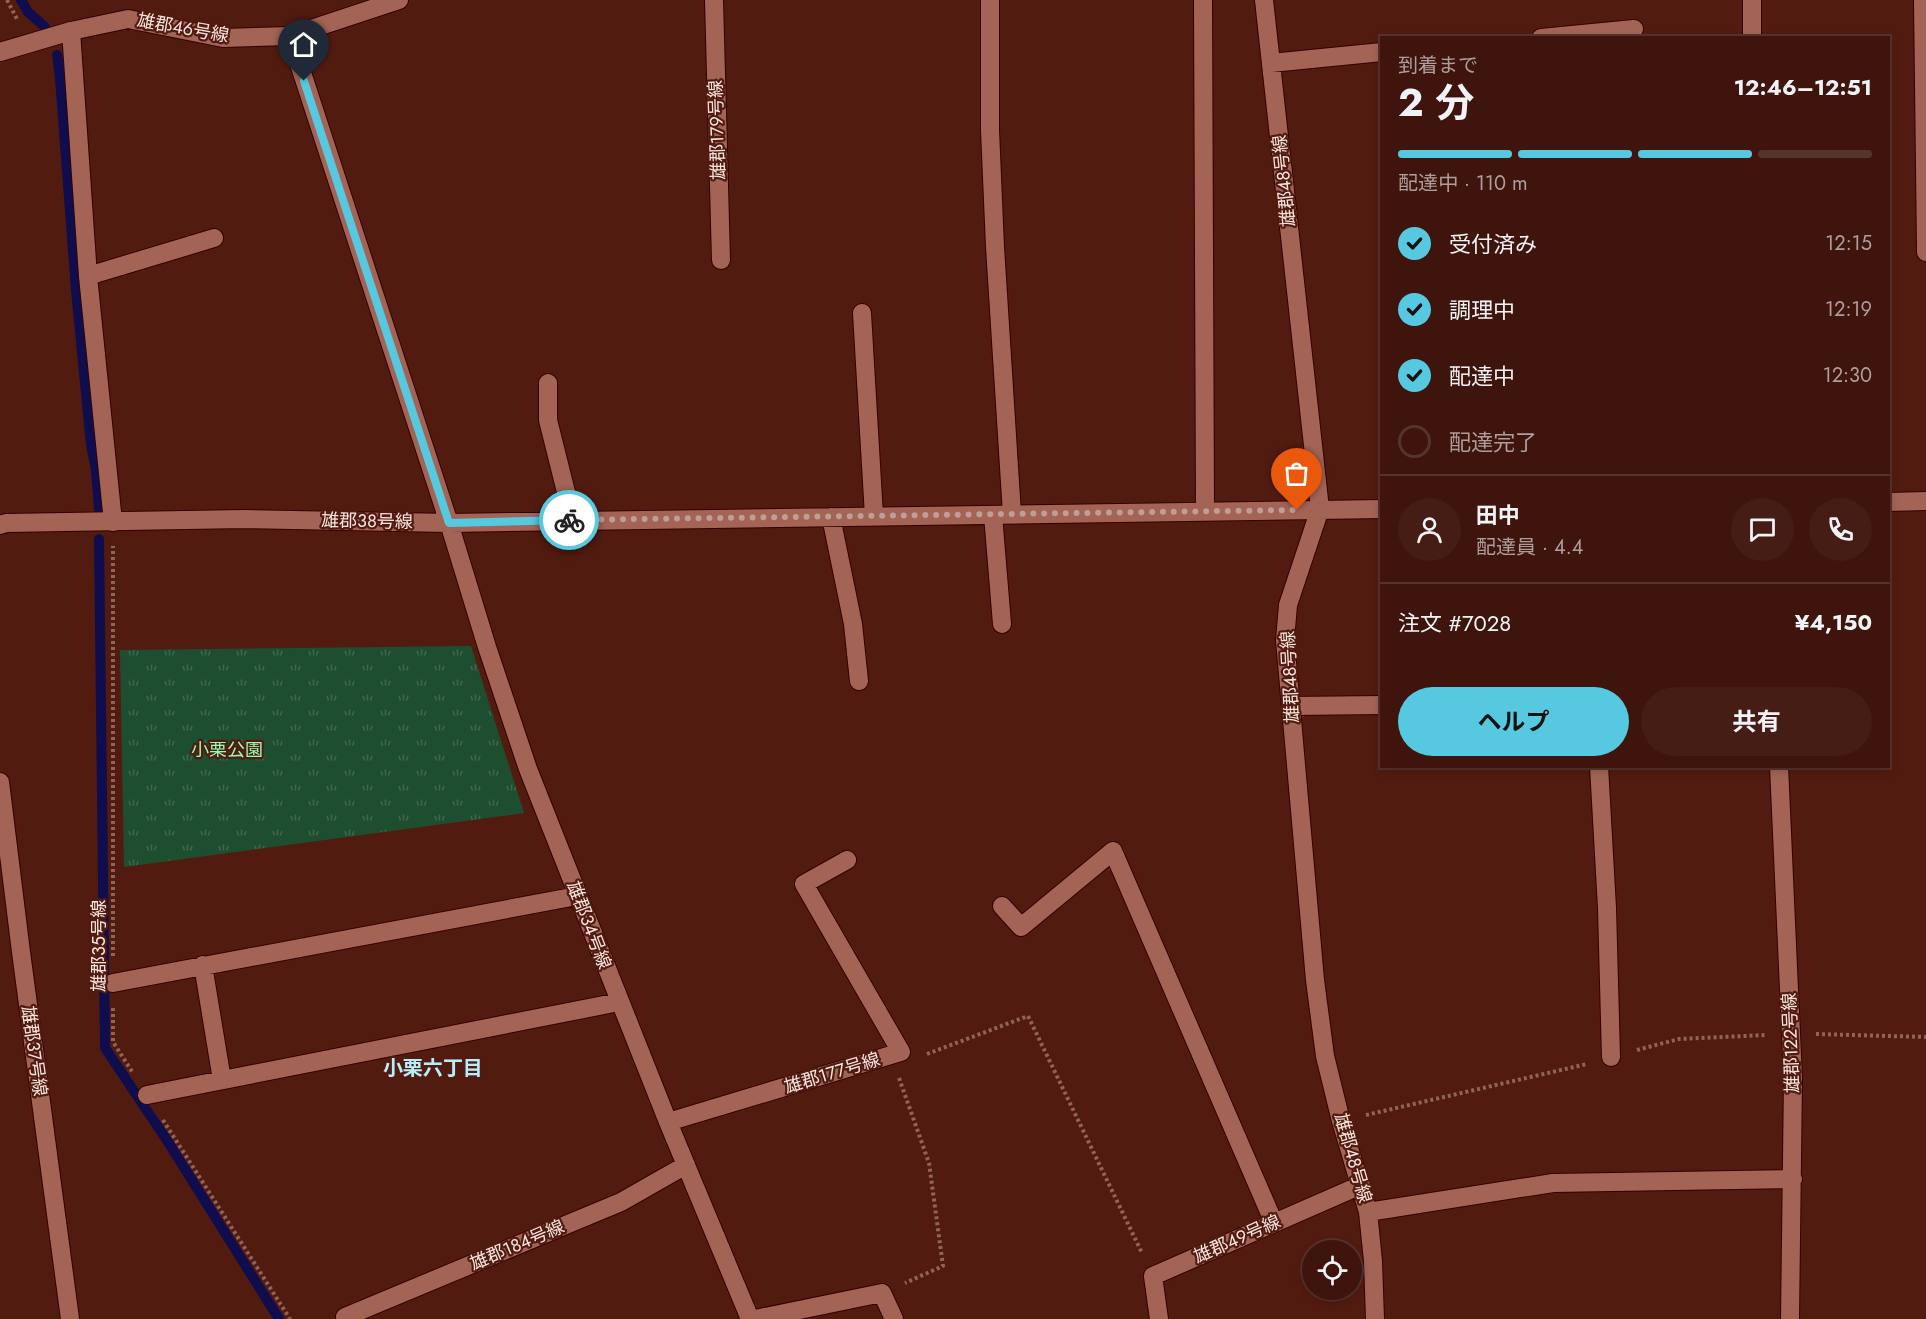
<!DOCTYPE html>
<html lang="ja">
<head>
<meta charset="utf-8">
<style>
  :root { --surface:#3e140c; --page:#451d15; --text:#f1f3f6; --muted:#ad9e9d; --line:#57332d; --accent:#56c9e1 }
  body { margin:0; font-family:Jost,"Noto Sans JP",sans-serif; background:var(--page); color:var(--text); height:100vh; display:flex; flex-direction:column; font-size:22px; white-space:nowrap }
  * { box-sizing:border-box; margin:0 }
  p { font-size:20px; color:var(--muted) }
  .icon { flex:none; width:33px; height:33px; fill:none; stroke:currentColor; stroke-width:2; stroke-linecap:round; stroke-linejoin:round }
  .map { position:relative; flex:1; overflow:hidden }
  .side { position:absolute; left:1380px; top:36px; width:510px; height:732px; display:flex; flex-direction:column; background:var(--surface); border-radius:0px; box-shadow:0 3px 9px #0003,0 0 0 2px var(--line) }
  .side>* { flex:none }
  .fabs { position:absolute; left:1302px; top:1240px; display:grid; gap:12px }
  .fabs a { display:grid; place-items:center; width:60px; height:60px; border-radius:50%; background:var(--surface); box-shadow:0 3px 9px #0003,0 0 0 2px var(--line); font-size:30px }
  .pin { position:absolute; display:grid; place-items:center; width:51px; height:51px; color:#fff; margin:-62px -26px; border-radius:50% 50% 50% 0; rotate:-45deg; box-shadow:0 0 6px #0007 }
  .pin .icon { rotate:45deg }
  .courier { position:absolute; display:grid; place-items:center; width:60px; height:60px; margin:-30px; border:4px solid #56c9e1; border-radius:50%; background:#fff; color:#222; box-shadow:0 2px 8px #0007 }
  .summary em { font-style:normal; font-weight:700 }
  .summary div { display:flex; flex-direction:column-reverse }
  .summary { display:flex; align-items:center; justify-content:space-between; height:102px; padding:0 18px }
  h1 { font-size:39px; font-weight:700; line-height:45px }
  .bar { display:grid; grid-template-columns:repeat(4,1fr); gap:9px 6px; align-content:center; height:72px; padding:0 18px }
  .bar i { height:8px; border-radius:4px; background:var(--line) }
  .bar .on { background:var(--accent) }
  .bar p { grid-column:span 4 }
  .line { display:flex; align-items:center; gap:15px; padding:0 18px; border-top:2px solid var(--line) }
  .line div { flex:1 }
  .round { display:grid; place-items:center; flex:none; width:63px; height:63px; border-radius:32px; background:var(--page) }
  ol { padding:0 18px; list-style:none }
  li { display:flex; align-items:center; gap:18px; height:66px }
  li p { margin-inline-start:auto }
  li .icon { padding:6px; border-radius:50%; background:var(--accent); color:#111; stroke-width:4 }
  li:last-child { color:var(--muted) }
  li i { width:33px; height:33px; border:3px solid var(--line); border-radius:50% }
  .button { display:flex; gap:12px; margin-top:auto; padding:12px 18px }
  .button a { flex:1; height:69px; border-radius:36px; background:var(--accent); color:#111; font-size:24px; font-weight:700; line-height:69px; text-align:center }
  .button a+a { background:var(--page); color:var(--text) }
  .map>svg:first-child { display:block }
  .grass { fill:url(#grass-tufts) }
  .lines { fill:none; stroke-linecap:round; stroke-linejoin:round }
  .stream { stroke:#0f0d4d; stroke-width:10 }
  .lane-casing { stroke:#350100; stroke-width:20 }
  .street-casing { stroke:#350100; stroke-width:20 }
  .path { stroke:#8f645b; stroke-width:4; stroke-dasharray:3 3; stroke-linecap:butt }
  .lane { stroke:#a36456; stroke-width:18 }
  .street { stroke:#a36456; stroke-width:18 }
  .done { stroke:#bf9e96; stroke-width:6; stroke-dasharray:0 10.8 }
  .route { stroke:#56c9e1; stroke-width:8 }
  .labels { text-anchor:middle; stroke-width:4.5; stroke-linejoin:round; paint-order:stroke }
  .street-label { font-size:18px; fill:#fae4de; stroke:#521b10 }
  .park-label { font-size:18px; fill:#92fdb6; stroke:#521b10 }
  .neighbourhood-label { font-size:20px; font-weight:bold; fill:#b6effc; stroke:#521b10 }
</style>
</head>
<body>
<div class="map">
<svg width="1926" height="1319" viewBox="0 0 1926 1319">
  <defs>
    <pattern id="grass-tufts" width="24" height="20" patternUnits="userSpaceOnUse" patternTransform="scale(1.5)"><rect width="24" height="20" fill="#1e4e30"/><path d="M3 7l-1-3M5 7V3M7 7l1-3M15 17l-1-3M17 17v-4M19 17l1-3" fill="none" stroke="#40674e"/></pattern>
  </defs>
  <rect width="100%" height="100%" fill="#521b10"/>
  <path class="grass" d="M471,646L524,813L124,867L120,650Z"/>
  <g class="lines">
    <path class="stream" d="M21,0L28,12L45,27
      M57,55L60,78L76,290L91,445L96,470L99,509
      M99,539L105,1048L168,1142L279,1319"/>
    <defs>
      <path id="lane" d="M71,31L88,276L113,522
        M88,276L214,238"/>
      <path id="street" d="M714,0L721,260
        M990,0V130L995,247L1012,514
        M1203,0L1205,511
        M1264,0L1320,509L1288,605L1285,640L1315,980L1325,1056L1341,1121L1368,1212L1373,1261L1375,1319
        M1752,0V38
        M1923,0L1926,252
        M290,36L399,0
        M1541,38L1634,29
        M0,52L71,31L128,19L223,38L290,36L449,523L487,647L528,769L668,1122L750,1319
        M1271,63L1382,52
        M862,313L874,516
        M548,383V420L573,520
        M1888,502L1926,501
        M993,515L1002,624
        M831,517L853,624L859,681
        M0,525L6,523L245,519L449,523L1382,509
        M1291,706L1382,705
        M1599,766L1607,908L1611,1057
        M1779,766L1793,1079L1790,1319
        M0,782L21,952L70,1319
        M1002,906L1021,927L1113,851L1274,1223
        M203,965L222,1080
        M113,983L577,896
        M147,1095L619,1002
        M668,1122L901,1052L804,884L847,860
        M1368,1212L1553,1183L1793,1179
        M345,1317L621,1202L686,1165
        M755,1319L882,1293L894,1319
        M1159,1319L1153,1276L1361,1185"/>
    </defs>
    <use href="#lane" class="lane-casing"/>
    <use href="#street" class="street-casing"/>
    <path class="path" d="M7,0L17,19
      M113,956V546
      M113,1008V1042L133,1073
      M1816,1034L1926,1037
      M1637,1050L1679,1039L1766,1035
      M927,1054L1028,1016L1142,1253
      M899,1078L929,1163L943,1266L905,1283
      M1366,1115L1587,1064
      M163,1120L290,1319"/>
    <use href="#lane" class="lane"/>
    <use href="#street" class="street"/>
  </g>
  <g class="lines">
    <path class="done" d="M569,520L1297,510"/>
    <path class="route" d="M304,81L449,523L569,520"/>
  </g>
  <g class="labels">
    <g class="street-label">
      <text transform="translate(183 28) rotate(10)" y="6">雄郡46号線</text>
      <text transform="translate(717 130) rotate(-92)" y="6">雄郡179号線</text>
      <text transform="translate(1284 181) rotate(-96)" y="6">雄郡48号線</text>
      <text transform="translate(367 521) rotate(1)" y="6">雄郡38号線</text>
      <text transform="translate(1290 677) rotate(-93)" y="6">雄郡48号線</text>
      <text transform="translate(589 925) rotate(69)" y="6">雄郡34号線</text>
      <text transform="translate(99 946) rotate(-90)" y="6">雄郡35号線</text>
      <text transform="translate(1791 1043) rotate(-92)" y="6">雄郡122号線</text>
      <text transform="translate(34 1051) rotate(82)" y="6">雄郡37号線</text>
      <text transform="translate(832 1073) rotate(-17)" y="6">雄郡177号線</text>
      <text transform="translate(1353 1158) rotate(74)" y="6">雄郡48号線</text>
      <text transform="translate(1237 1239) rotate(-24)" y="6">雄郡49号線</text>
      <text transform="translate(517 1245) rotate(-23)" y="6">雄郡184号線</text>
    </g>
    <g class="park-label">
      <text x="227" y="756">小栗公園</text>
    </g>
    <g class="neighbourhood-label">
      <text x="433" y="1075">小栗六丁目</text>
    </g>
  </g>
</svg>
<div class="fabs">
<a><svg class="icon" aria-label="locate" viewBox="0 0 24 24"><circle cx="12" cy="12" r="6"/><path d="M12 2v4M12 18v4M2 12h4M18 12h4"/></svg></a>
</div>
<div class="pin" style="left:1297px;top:510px;background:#ea580c"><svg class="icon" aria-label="bag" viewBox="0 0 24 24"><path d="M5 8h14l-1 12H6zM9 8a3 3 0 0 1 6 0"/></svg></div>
<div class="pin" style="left:304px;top:81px;background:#1f2937"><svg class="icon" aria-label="home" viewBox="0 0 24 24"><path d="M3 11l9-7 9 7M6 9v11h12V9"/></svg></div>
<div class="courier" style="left:569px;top:520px"><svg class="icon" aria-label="bike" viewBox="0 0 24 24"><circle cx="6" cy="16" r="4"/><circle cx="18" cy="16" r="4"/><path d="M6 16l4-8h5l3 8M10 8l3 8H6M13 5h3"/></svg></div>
<section class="side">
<div class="summary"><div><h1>2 分</h1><p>到着まで</p></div><em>12:46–12:51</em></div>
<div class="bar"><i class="on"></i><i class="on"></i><i class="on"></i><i></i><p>配達中 · 110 m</p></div>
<ol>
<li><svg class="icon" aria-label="check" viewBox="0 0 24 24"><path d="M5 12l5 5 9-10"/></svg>受付済み<p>12:15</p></li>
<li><svg class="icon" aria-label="check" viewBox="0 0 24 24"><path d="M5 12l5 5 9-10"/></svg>調理中<p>12:19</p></li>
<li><svg class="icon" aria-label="check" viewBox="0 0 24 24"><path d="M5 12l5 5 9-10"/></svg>配達中<p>12:30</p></li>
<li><i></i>配達完了</li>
</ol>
<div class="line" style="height:108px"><a class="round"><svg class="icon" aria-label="person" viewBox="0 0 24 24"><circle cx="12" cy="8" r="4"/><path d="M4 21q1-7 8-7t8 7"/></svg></a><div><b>田中</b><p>配達員 · 4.4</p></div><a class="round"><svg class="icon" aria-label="chat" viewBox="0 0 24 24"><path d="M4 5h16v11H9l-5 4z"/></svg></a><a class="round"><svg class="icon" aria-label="phone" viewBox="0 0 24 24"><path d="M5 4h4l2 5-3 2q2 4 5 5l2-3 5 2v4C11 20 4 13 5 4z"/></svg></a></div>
<div class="line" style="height:78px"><div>注文 #7028</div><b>¥4,150</b></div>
<div class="button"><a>ヘルプ</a><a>共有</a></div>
</section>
</div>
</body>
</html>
